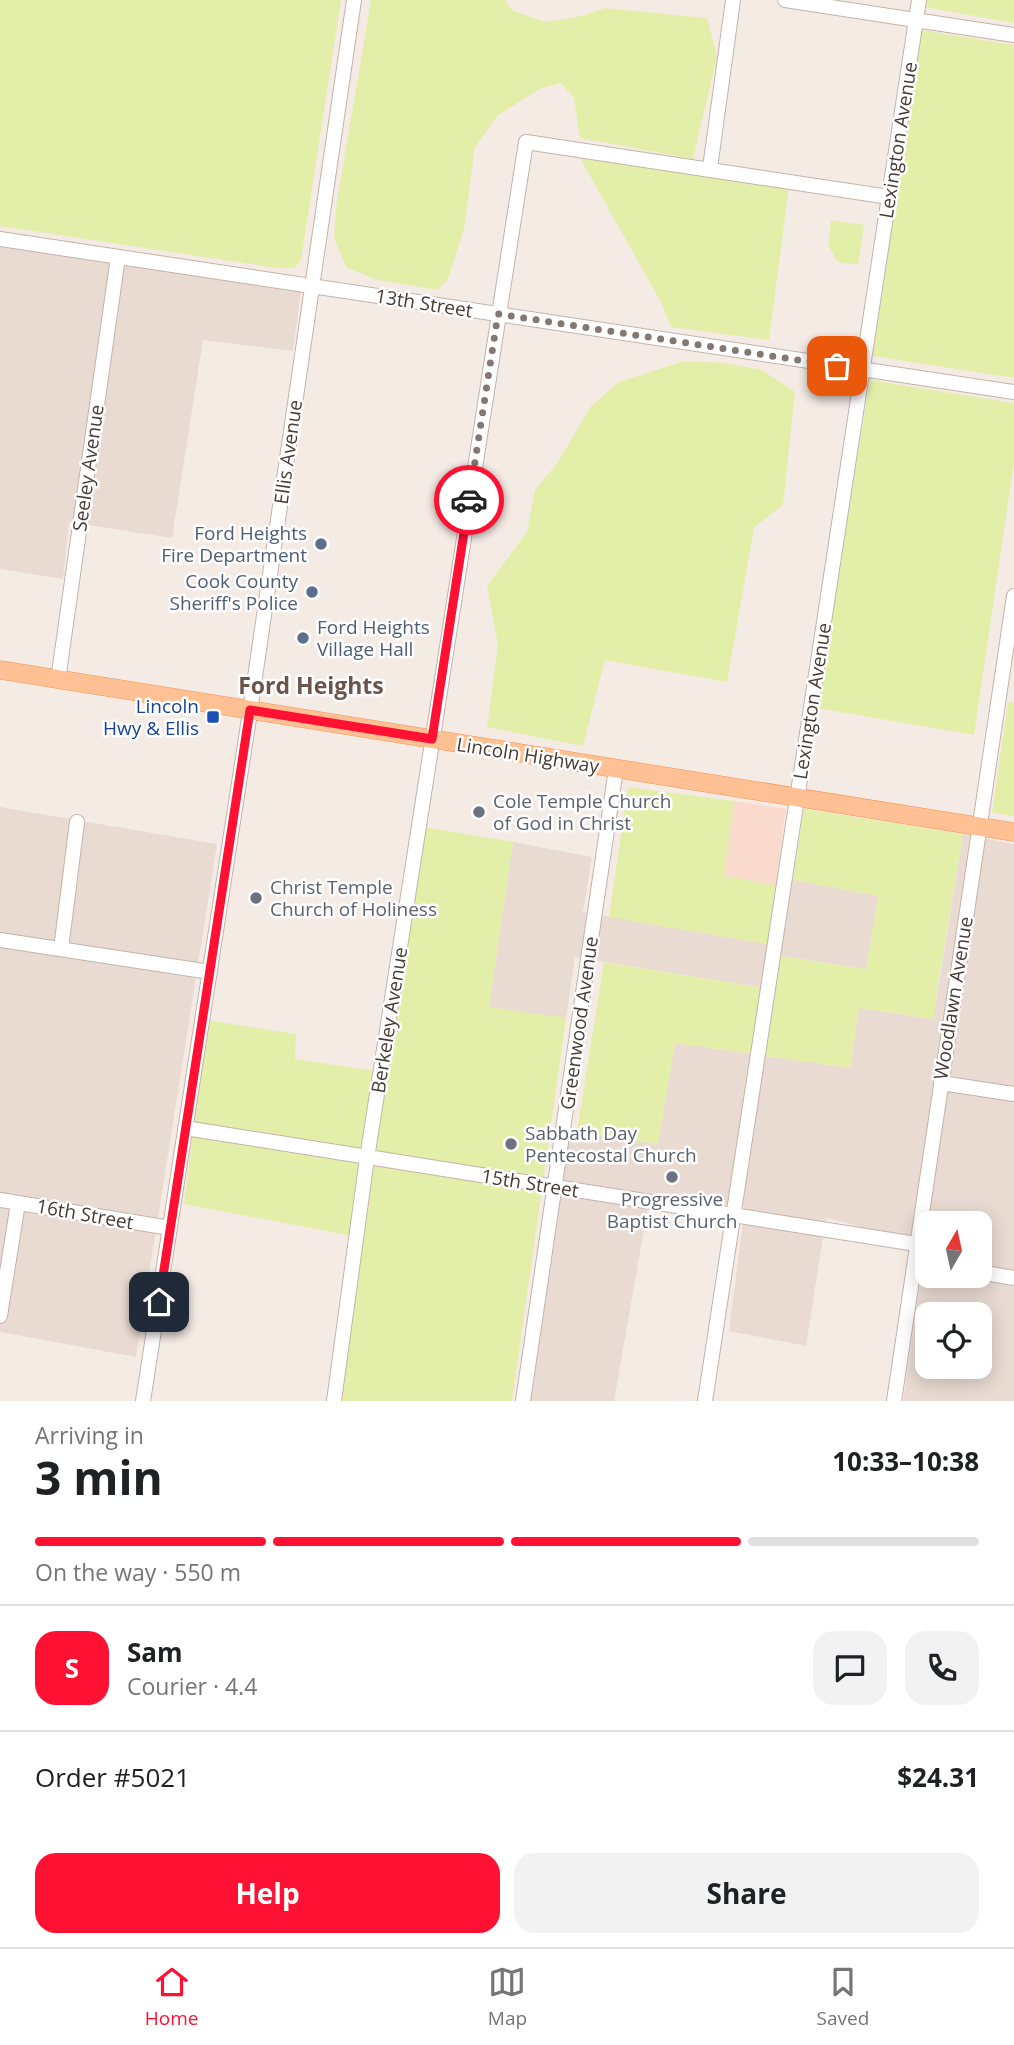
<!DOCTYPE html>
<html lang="en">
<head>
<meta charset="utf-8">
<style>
  :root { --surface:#fff; --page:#f2f2f2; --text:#202124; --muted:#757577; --line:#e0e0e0; --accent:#f13 }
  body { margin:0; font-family:"Open Sans",sans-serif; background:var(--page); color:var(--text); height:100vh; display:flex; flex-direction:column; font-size:26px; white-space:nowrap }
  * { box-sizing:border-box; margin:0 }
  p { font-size:23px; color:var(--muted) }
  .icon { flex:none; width:38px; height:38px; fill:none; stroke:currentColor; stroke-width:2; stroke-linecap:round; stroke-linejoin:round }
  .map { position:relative; height:1401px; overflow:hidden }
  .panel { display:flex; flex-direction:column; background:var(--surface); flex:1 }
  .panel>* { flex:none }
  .needle { width:46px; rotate:9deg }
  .buttons { position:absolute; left:915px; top:1211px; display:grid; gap:14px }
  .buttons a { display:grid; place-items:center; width:77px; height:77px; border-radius:14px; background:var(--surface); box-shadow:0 4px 18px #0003; font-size:35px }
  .pin { position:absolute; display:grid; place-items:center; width:60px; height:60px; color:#fff; margin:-30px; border-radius:14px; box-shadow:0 4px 10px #0006 }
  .courier { position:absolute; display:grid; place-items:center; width:70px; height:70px; margin:-35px; border:5px solid #f13; border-radius:50%; background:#fff; color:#222; box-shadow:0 2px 9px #0007 }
  .head em { font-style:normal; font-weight:700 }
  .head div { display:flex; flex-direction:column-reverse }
  .head { display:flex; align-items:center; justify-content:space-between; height:119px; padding:0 35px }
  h1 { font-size:46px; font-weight:700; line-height:52px }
  .bar { display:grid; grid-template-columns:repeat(4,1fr); gap:10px 7px; align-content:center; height:84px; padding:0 35px }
  .bar i { height:9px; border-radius:5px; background:var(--line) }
  .bar .current { background:var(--accent) }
  .bar p { grid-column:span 4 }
  .line { display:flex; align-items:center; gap:18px; padding:0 35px; border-top:2px solid var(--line) }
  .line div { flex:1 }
  .round { display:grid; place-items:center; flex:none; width:74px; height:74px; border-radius:21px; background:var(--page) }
  .cta { display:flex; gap:14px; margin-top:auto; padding:14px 35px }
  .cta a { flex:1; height:80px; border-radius:21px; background:var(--accent); color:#fff; font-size:28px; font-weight:700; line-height:80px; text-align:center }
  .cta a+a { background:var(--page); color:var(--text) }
  .dock { display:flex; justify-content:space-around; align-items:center; height:98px; border-top:2px solid var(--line); background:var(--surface); font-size:19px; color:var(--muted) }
  .dock a { display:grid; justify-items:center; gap:4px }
  .dock .current { color:var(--accent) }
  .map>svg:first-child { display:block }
  .residential { fill:#e9dbd2; fill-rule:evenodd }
  .commercial { fill:#f9dacd }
  .green { fill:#e3eea9 }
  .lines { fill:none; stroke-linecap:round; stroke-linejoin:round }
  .minor-casing { stroke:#c4b3a9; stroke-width:16 }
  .major-casing { stroke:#f29556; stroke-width:19 }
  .minor { stroke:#fff; stroke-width:14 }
  .major { stroke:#ffc193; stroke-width:18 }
  .done { stroke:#857872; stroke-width:7; stroke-dasharray:0 12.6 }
  .route { stroke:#f13; stroke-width:9 }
  .service-dot { fill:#5c6f8a; stroke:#fff; stroke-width:2.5 }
  .transit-dot { fill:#1a4fb4; stroke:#fff; stroke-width:2.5 }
  .worship-dot { fill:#6b7280; stroke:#fff; stroke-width:2.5 }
  .labels { text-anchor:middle; stroke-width:5; stroke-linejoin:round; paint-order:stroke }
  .street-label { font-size:19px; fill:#483a34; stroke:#fff }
  .service-label { font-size:19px; fill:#4e5e75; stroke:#fff; text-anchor:end }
  .transit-label { font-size:19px; fill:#164399; stroke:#fff; text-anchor:end }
  .worship-label { font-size:19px; fill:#5b616d; stroke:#fff; text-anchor:start }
  .quarter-label { font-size:23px; font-weight:bold; fill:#6c544a; stroke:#fff }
</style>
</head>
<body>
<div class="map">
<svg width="1014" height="1401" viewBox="0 0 1014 1401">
  <rect width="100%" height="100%" fill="#f5ebe5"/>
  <path class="residential" d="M0,244L301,290L293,351L203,340L172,538L69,522L63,579L0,569Z
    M0,807L217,844L136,1357L0,1332Z
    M963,834L1014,844V1401H903L926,1243L826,1218L806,1346L729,1331L745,1207L650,1195L614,1401H529L570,1131L658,1144L675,1043L850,1068L859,1008L933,1019ZM928,1223H980V1276H928ZM928,1314H980V1367H928Z
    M513,842L592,857L583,912L767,944L777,877L878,896L866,969L768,954L764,988L575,957L566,1018L489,1008Z"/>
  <path class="commercial" d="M734,801L786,809L776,885L724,876Z"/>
  <path class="green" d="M0,0H341L301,260L294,268H277L0,226Z
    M371,0H505L513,11L545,22L582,16L605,8L707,18L717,56L693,159L580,138L574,98L561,83L539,89L497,116L475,147L464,228L448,279L438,290L377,280L346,267L334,239L336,207Z
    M925,0H1014V23L924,7Z
    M921,30L1014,45V378L873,356Z
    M580,158L789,186L769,340L671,327L661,302Z
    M831,220L864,225L858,265L837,262L828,244Z
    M684,361L725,363L762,370L795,392L783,505L754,527L727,682L605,660L583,746L487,727L498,645L487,586L527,532L535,490L558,462L591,406L619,382Z
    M870,380L1014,403V462L974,735L817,708Z
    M1008,702L1014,703V816L992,813Z
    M628,787L734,801L724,876L776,885L767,944L609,917Z
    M804,809L963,834L937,989L934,1019L859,1008L850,1068L675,1043L658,1144L577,1131L604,962L763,988L767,954L866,969L878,896L793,880Z
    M425,827L513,842L489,1007L566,1018L512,1401H341L363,1238L184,1204L207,1020L296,1034L295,1059L388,1073Z"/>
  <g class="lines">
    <defs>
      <path id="minor" d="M785,0L1014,35
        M710,168L733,0
        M0,239L1014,392
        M58,680L118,257
        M0,940L210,972
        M61,949L77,822
        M941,1083L1014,1094
        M185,1128L916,1244
        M0,1200L170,1228
        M980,1272L1014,1278
        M0,1316L18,1203
        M143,1401L248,725L354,0
        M334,1401L367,1158L526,142L889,197
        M523,1401L616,769
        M705,1401L919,0
        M894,1401L1014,596"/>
      <path id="major" d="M0,670L1014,832"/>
    </defs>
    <use href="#minor" class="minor-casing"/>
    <use href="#major" class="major-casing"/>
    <use href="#minor" class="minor"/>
    <use href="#major" class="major"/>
  </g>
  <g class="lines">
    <path class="done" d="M469,500L498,314L837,366"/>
    <path class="route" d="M159,1302L250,710L432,739L469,500"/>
  </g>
  <g class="service-dot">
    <circle cx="321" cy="544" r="7"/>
    <circle cx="312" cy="592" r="7"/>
    <circle cx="303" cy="638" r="7"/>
  </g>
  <rect class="transit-dot" x="206" y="710" width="14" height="14" rx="3.5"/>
  <g class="worship-dot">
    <circle cx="479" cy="812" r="7"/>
    <circle cx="256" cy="898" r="7"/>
    <circle cx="511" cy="1144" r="7"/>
    <circle cx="672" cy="1177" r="7"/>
  </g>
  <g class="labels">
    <g class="street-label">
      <text transform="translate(898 140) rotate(-81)" y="7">Lexington Avenue</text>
      <text transform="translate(424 303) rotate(9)" y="7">13th Street</text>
      <text transform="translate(288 452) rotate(-82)" y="7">Ellis Avenue</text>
      <text transform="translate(88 468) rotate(-82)" y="7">Seeley Avenue</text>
      <text transform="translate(812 701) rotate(-81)" y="7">Lexington Avenue</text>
      <text transform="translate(528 755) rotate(9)" y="7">Lincoln Highway</text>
      <text transform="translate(953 998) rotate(-81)" y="7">Woodlawn Avenue</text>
      <text transform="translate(389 1020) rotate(-81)" y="7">Berkeley Avenue</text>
      <text transform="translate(579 1023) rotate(-82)" y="7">Greenwood Avenue</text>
      <text transform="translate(530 1183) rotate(9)" y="7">15th Street</text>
      <text transform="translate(85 1214) rotate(10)" y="7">16th Street</text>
    </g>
    <g class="service-label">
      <text x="307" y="540">Ford Heights<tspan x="307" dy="22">Fire Department</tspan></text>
      <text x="298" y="588">Cook County<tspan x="298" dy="22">Sheriff's Police</tspan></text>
      <text x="317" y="634" text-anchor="start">Ford Heights<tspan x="317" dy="22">Village Hall</tspan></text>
    </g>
    <g class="transit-label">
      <text x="199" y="713">Lincoln<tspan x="199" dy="22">Hwy &amp; Ellis</tspan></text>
    </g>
    <g class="worship-label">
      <text x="493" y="808">Cole Temple Church<tspan x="493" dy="22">of God in Christ</tspan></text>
      <text x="270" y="894">Christ Temple<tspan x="270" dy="22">Church of Holiness</tspan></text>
      <text x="525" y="1140">Sabbath Day<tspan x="525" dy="22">Pentecostal Church</tspan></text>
      <text x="672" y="1206" text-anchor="middle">Progressive<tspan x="672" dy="22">Baptist Church</tspan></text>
    </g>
    <g class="quarter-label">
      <text x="311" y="694">Ford Heights</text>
    </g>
  </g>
</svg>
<div class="buttons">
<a><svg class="needle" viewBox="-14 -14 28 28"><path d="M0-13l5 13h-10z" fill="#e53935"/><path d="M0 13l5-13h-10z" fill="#757577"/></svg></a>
<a><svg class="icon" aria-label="locate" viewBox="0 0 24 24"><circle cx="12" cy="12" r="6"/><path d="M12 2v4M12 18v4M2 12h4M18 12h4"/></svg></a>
</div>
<div class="pin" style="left:837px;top:366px;background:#ea580c"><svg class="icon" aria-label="bag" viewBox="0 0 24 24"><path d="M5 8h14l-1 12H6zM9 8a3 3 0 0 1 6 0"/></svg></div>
<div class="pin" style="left:159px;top:1302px;background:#1f2937"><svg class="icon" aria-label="home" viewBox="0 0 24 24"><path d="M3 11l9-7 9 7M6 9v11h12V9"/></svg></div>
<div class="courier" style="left:469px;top:500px"><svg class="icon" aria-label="car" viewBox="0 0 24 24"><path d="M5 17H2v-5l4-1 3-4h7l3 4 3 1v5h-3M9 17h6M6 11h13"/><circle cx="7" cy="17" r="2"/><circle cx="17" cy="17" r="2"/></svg></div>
</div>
<section class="panel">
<div class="head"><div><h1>3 min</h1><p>Arriving in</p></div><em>10:33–10:38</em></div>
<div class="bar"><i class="current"></i><i class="current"></i><i class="current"></i><i></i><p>On the way · 550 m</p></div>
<div class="line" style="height:126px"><b class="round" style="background:var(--accent);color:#fff">S</b><div><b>Sam</b><p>Courier · 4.4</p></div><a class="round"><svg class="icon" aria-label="chat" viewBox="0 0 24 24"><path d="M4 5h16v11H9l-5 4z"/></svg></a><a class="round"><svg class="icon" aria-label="phone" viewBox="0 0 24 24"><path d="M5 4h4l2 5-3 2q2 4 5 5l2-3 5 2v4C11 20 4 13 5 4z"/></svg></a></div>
<div class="line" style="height:91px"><div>Order #5021</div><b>$24.31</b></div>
<div class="cta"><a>Help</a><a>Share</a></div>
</section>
<nav class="dock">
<a class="current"><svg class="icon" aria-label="home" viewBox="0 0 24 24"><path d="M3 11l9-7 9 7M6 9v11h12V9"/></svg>Home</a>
<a><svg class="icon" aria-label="map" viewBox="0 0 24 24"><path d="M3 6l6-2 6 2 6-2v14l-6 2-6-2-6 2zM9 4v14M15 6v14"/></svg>Map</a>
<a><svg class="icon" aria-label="saved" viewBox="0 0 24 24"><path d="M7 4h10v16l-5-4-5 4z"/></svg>Saved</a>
</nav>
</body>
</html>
